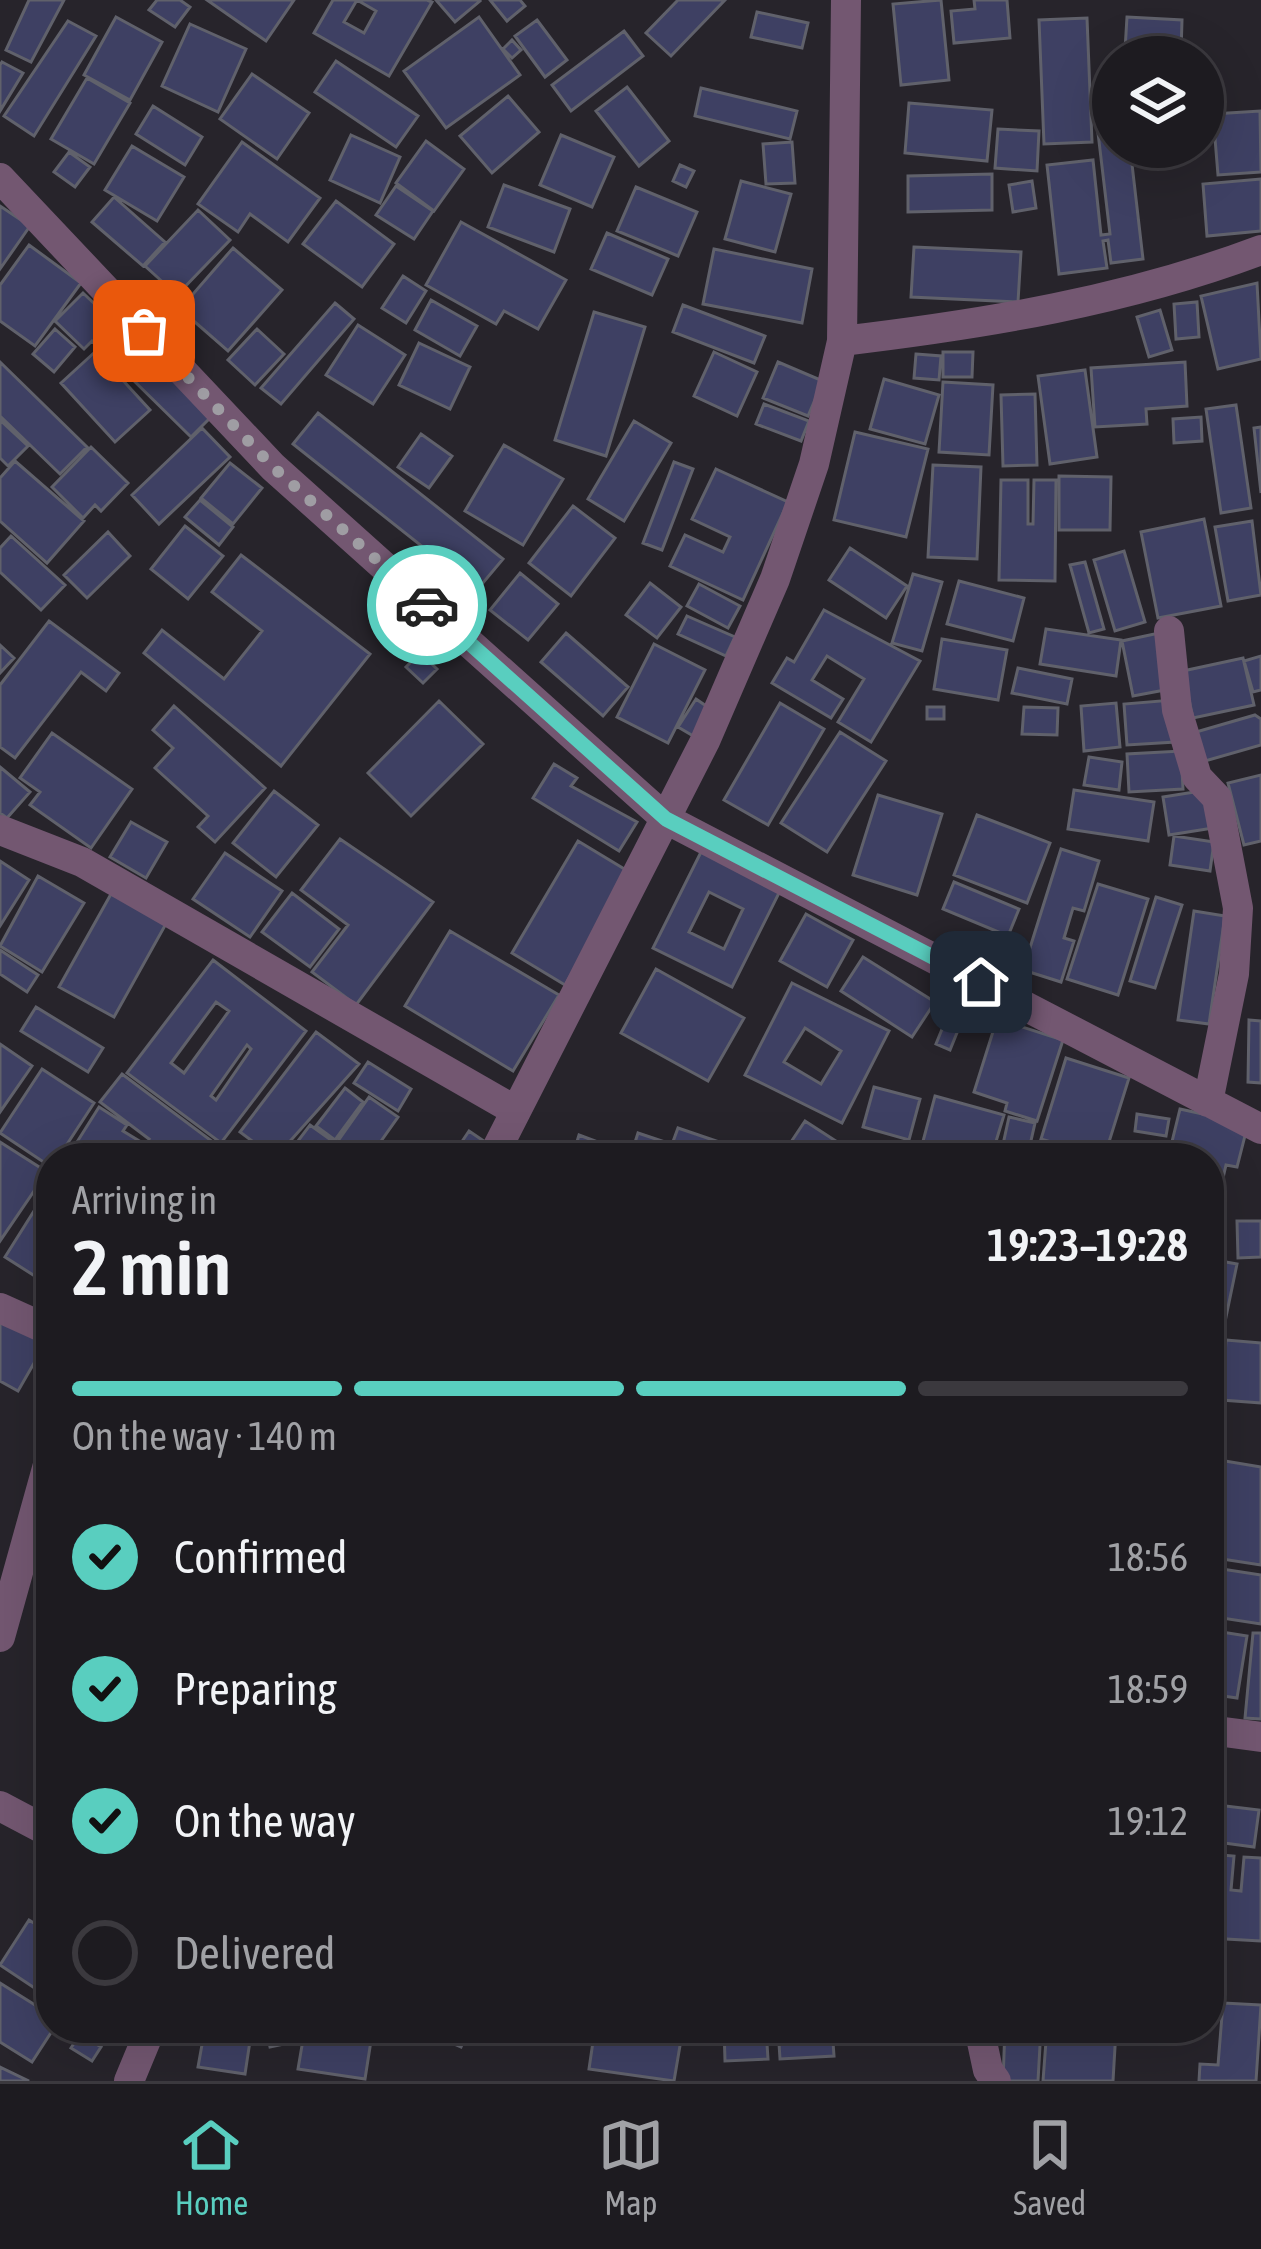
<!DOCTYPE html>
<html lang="en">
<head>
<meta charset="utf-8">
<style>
  :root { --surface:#1d1b20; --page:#2a282d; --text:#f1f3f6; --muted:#a0a1a5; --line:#3b393e; --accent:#59cebf }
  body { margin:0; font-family:"Asap Condensed",sans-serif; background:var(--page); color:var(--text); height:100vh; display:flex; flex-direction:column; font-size:45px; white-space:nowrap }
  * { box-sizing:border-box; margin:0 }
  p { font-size:39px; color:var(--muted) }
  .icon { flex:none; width:66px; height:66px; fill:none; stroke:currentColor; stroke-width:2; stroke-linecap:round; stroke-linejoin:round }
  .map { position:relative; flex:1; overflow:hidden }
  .side { position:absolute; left:36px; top:1143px; width:1188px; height:900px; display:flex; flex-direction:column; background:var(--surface); border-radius:48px; box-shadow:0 12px 48px #0002,0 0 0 3px var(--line) }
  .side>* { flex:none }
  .tools { position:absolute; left:1092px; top:36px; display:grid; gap:24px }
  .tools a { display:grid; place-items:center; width:132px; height:132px; border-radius:50%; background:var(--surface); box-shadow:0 12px 48px #0002,0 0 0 3px var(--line); font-size:60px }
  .pin { position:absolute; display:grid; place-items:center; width:102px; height:102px; color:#fff; margin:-51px; border-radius:24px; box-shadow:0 6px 18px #0006 }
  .courier { position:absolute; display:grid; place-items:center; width:120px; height:120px; margin:-60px; border:9px solid #59cebf; border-radius:50%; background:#fff; color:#222; box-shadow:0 3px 15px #0007 }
  .summary em { font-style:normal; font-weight:600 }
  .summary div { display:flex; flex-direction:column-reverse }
  .summary { display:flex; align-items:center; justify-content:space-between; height:204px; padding:0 36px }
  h1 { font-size:78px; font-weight:600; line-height:90px }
  .bar { display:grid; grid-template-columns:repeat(4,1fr); gap:18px 12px; align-content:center; height:144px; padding:0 36px }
  .bar i { height:15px; border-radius:9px; background:var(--line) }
  .bar .selected { background:var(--accent) }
  .bar p { grid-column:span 4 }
  ol { padding:0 36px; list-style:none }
  li { display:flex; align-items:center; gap:36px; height:132px }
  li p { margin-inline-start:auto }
  li .icon { padding:12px; border-radius:50%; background:var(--accent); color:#111; stroke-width:4 }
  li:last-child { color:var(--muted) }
  li i { width:66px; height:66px; border:6px solid var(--line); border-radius:50% }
  .tabs { display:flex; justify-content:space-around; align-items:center; height:168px; border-top:3px solid var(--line); background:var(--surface); font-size:33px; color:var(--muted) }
  .tabs a { display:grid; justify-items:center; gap:6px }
  .tabs .selected { color:var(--accent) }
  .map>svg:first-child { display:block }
  .building { fill:#3e4063; stroke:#60616b; stroke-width:3; fill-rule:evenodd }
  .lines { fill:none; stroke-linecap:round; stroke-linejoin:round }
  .minor { stroke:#735771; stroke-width:30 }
  .done { stroke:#9f9da3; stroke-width:12; stroke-dasharray:0 21.6 }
  .route { stroke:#59cebf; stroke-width:15 }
</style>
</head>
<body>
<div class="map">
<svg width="1261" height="2081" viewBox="0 0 1261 2081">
  <rect width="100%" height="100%" fill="#27242b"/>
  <path class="building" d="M29,0H64L31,62L6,50Z
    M157,0H180L190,7L175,27L149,10Z
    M207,0H294L266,41Z
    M333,0H427L432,2L389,76L314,33ZM357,0L376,11L364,33L344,22Z
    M436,0H479L480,1L455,22Z
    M490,0H520L525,6L507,21Z
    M678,0H725L671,56L646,33Z
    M941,0L949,80L901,85L893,4Z
    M974,0H1007L1010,38L954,43L951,11L975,9Z
    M757,12L808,23L802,48L751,37Z
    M116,17L162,42L130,100L84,75Z
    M479,17L520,75L446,128L404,71Z
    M1127,17L1182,20L1181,53L1125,50Z
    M1087,18L1092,142L1044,144L1039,20Z
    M537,20L567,60L545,77L515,36Z
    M68,21L96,36L34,136L4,116Z
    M190,24L246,49L218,112L162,86Z
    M624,31L643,56L571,111L552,85Z
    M512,40L521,50L512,58L503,49Z
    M336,61L418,116L396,147L315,92Z
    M2,62L23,73L0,111V65Z
    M252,74L309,113L277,159L220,119Z
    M87,78L130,103L94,164L51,139Z
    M627,87L669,141L639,166L596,111Z
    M701,88L797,111L790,139L695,116Z
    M508,96L539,132L492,173L460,136Z
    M909,103L992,110L987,161L905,153Z
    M153,106L202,137L185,165L136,134Z
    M1260,111L1261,172L1218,175L1213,114Z
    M1113,115V147H1130L1143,259L1111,263L1108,240L1103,241L1107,268L1059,274L1047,165L1093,160L1101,235L1110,234L1096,116Z
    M998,129L1039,131L1037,171L995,168Z
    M351,135L400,157L380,203L330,180Z
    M561,135L614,157L592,207L540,185Z
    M426,141L464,169L434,211L396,183Z
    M242,142L320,198L288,242L250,214L238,232L198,204Z
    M792,142L795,183L766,184L763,144Z
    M132,146L184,177L157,221L105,190Z
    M69,152L90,167L75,187L54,172Z
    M680,165L694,171L686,187L673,181Z
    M992,174V210L908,212V176Z
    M1261,179V231L1207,236L1203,184Z
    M741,181L791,194L775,252L725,239Z
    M1032,181L1036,208L1013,212L1009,185Z
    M504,185L570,209L554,252L488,227Z
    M396,186L433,211L414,239L376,215Z
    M636,187L697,212L678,256L617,231Z
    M114,197L165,242L143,266L92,222Z
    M336,201L394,244L362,287L303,244Z
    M0,206L30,226L0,269Z
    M198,210L230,240L177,295L145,266Z
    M461,222L566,280L538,329L504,311L496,324L426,285Z
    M607,233L668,259L652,295L591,269Z
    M29,245L81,283L35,346L0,321V285Z
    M914,247L1021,252L1018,302L911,297Z
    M233,248L282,290L228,351L180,309Z
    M714,249L812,269L802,323L703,304Z
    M403,276L426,291L406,323L382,308Z
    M1257,283L1261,359L1218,369L1201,296Z
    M83,293L141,348L120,369L92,341L84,349L55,321Z
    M431,300L477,326L460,356L415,330Z
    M1197,302L1199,337L1176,339L1174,304Z
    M335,303L354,319L281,404L261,388Z
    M683,305L765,336L754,363L673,332Z
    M1160,310L1172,350L1149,357L1137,317Z
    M594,312L645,327L606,456L555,440Z
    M358,325L405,355L373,404L326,375Z
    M55,329L75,347L54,372L33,354Z
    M257,329L284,354L255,385L228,360Z
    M419,343L470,367L450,409L399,385Z
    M96,351L150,410L115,442L61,383Z
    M146,351L212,416L191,437L125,372Z
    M714,352L757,372L737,416L694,396Z
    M943,352H973L972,377H943Z
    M916,354L941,356L939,380L914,378Z
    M0,362L87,447L60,474L0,416Z
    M778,362L823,381L808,416L763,398Z
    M1185,362L1187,406L1146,409L1147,424L1095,427L1091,368Z
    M1085,370L1097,457L1050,464L1038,376Z
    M884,379L939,395L925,444L870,429Z
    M943,382L993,385L989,455L939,452Z
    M1035,394L1037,465L1003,466L1001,395Z
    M764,404L809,421L801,441L756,424Z
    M1236,405L1251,508L1221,513L1206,409Z
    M318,413L503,559L477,590L293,444Z
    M1201,417L1202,441L1174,443L1173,419Z
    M0,420L28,446L8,466L0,458Z
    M634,421L671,443L624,521L588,499Z
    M1261,427V493L1254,428Z
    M202,428L230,457L159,524L132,495Z
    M855,432L928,449L906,537L834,520Z
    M421,434L452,456L429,488L398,467Z
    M504,445L563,479L523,545L465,511Z
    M91,447L128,483L101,511L95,505L83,518L52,487Z
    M15,461L84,521L47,563L0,521V478Z
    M674,462L693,469L662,550L643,543Z
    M230,463L262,488L233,524L201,498Z
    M933,465L981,467L977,559L928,557Z
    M716,469L788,502L743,600L670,566L685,535L723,552L730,537L692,519Z
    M1059,476L1111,477L1110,530H1059Z
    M1001,480H1028V524H1033L1034,480H1056L1055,581L999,580Z
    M200,500L233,527L219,545L185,517Z
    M573,506L615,538L571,596L529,563Z
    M1204,519L1221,606L1158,618L1141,532Z
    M1252,521L1261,595L1228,601L1215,527Z
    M185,526L223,556L188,599L151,569Z
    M108,532L130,556L87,598L64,575Z
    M11,536L65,585L41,610L0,572V548Z
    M850,548L907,586L886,618L829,580Z
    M1124,551L1145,622L1115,631L1094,560Z
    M241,555L370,654L281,766L144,653L162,630L224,679L262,631L212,592Z
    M1085,562L1104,629L1089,633L1070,565Z
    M520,573L558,604L528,640L490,610Z
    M913,574L942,582L922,651L892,643Z
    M959,581L1024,598L1013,641L947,624Z
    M650,583L681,607L657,638L626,615Z
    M699,584L740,606L728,628L687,606Z
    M824,610L920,661L871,742L838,722L864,679L827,656L812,680L843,699L831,718L772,683L787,658L794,662Z
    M687,616L735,637L726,656L678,634Z
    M49,621L119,673L106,691L81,672L15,758L0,747V685Z
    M1046,629L1121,640L1116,676L1040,664Z
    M566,633L628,687L603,716L541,662Z
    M1159,633L1170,689L1133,696L1122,641Z
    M942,639L1007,650L998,700L934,689Z
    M654,644L705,670L668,743L617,717Z
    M0,645L14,658L0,673Z
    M420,653L437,669L423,683L406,667Z
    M1261,656V690L1253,692L1244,661Z
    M1243,658L1254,705L1193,718L1183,671Z
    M1018,668L1072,679L1067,704L1012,693Z
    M696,699L712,710L695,737L678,727Z
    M1172,700L1175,742L1127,745L1124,704Z
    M439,701L483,744L411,816L368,773Z
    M780,703L824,729L768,825L724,800Z
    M1116,703L1120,747L1084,751L1081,706Z
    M174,706L265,788L215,842L198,827L208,816L155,768L173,748L153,730Z
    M927,707H944V719H927Z
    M1024,707L1058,708L1057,735L1022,734Z
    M1255,715L1261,719V745L1198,763L1189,734Z
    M840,732L886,761L827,852L781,823Z
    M52,733L132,789L91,848L30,805L40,792L20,778Z
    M1181,751L1183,789L1129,792L1127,754Z
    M1089,757L1122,762L1119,790L1084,785Z
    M554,764L577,778L571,786L637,822L619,851L533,798Z
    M0,767L30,792L7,818L0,813Z
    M1261,775V841L1244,845L1228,783Z
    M1074,790L1154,802L1148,841L1068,829Z
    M1207,790L1213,828L1169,835L1163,797Z
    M274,791L318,825L276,877L233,843Z
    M878,795L942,814L917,895L853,875Z
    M977,815L1050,843L1027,903L954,875Z
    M131,822L167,842L146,878L110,857Z
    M1174,836L1214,842L1210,871L1170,865Z
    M340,839L433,902L356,1005L312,972L348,925L301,890Z
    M578,841L631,873L565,985L512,953Z
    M704,846L783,885L732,987L653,948ZM709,892L743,909L724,949L689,932Z
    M1061,849L1099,861L1084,911L1073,908L1064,938L1074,941L1061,982L1023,970Z
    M225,853L282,891L250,937L193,899Z
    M0,861L29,880L0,926Z
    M38,876L84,903L42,972L0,946Z
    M954,882L1019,909L1008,936L943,909Z
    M1098,884L1148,899L1118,995L1067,979Z
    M292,893L339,929L310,967L262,932Z
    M111,894L167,922L114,1017L59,987Z
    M1156,897L1182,905L1155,988L1130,981Z
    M1194,911L1225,916L1209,1024L1178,1020Z
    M806,914L853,940L827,987L780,961Z
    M450,931L559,995L513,1071L405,1006Z
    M0,950L38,975L27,992L0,974Z
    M863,957L935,1002L912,1037L841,991Z
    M213,960L306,1031L221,1143L127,1073ZM216,1002L229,1011L184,1073L171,1063ZM247,1045L251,1049L216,1100L211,1096Z
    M656,969L744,1018L708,1081L621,1033Z
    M792,983L889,1031L842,1123L745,1075ZM805,1028L841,1051L821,1084L784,1062Z
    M36,1007L103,1048L88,1072L21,1031Z
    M951,1007L965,1013L950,1050L936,1044Z
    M997,1019L1063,1040L1037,1121L1005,1111L1007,1103L974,1092Z
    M1249,1020L1261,1021V1083L1248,1082Z
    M316,1032L359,1064L275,1158L240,1132Z
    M0,1044L32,1066L0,1112Z
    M1066,1058L1129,1078L1104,1158L1041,1139Z
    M368,1062L411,1089L398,1111L354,1083Z
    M42,1069L94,1103L58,1158H51V1167L0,1133Z
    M122,1074L229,1154L226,1158H165L145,1143L149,1139L100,1102Z
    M874,1087L920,1099L909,1140L863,1127Z
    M345,1088L363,1102L335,1140L316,1126Z
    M935,1096L1004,1115L991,1158L922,1145Z
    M369,1097L398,1117L369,1158H326Z
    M99,1107L127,1125L123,1131L141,1142L131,1158H67Z
    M1180,1109L1248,1124L1237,1167L1226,1165L1212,1226L1209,1158H1168Z
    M1137,1114L1169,1119L1166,1136L1135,1131Z
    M1009,1117L1035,1123L1027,1158H1000Z
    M805,1121L845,1147L838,1158H804L787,1148Z
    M310,1125L331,1140L317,1158H285Z
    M678,1128L728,1145L724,1158H667Z
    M469,1131L491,1146L483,1158H451Z
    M638,1133L662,1141L657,1158H630Z
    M579,1135L595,1141L589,1158H572Z
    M0,1142L47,1172L0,1241Z
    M746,1144L773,1158H738Z
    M396,1146L411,1158H372L378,1148L390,1155Z
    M1034,1147L1083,1158H1031Z
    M919,1148L960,1158H916Z
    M51,1184V1265L41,1280L5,1257Z
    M1237,1221H1261V1257L1238,1258Z
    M1209,1259L1237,1264L1210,1394L1209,1393Z
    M0,1319L45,1344L18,1391L0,1381Z
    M1226,1340L1261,1343V1403L1222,1400Z
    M1213,1459L1261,1467V1565L1209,1557Z
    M51,1511V1546L38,1541Z
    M1209,1567L1261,1575V1624L1209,1616Z
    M1209,1630L1247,1636L1237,1698L1209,1694Z
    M1253,1633H1261V1719L1245,1718Z
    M1209,1804L1259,1810L1254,1847L1209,1841Z
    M1209,1854L1234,1856L1231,1890L1241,1891L1244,1857L1261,1858V1941L1209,1938Z
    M29,1920L51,1934V1999L0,1965Z
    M0,1983L51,2015L54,2028L32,2062L0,2042Z
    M1223,2003L1261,2005L1256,2081H1199L1200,2064L1218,2065Z
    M83,2028H115L106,2042Z
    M205,2028H252L245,2074L198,2067Z
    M266,2028H296L298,2041L270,2047Z
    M305,2028H373L365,2079L298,2069Z
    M418,2028H469L461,2047Z
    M595,2028H683L674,2081L589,2069Z
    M724,2028H766L768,2059L725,2061Z
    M778,2028H832L834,2056L780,2059Z
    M908,2028V2042L867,2040L868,2031L834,2030Z
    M1005,2028H1041L1038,2081H1003Z
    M1047,2028L1116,2030L1113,2081H1043Z
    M80,2034L101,2047L92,2061L71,2048Z
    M0,2067L29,2081H0Z"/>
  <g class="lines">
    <path class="minor" d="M0,178L273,467L666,819L1261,1129
      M842,341C985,324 1126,301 1261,250
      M1169,631L1177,710L1197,777L1217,798L1238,908L1234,974L1208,1102
      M0,830L82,862L516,1111
      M492,1158L705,741L775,579L814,464L842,341L846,0
      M0,1308L51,1331
      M0,1637L51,1454
      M1209,1730L1261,1737
      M0,1806L51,1833
      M979,2028L988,2070L996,2081
      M129,2081L151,2028"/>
  </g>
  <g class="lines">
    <path class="done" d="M144,331L273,467L427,605"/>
    <path class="route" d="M427,605L666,819L981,982"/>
  </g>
</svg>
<div class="tools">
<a><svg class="icon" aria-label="layers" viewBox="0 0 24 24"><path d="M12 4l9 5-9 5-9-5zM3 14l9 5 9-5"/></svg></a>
</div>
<div class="pin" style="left:144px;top:331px;background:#ea580c"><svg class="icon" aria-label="bag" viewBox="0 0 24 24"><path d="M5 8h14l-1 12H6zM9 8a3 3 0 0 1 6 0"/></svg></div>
<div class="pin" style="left:981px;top:982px;background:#1f2937"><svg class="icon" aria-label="home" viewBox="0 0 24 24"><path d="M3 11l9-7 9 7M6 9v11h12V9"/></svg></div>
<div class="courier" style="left:427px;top:605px"><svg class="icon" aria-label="car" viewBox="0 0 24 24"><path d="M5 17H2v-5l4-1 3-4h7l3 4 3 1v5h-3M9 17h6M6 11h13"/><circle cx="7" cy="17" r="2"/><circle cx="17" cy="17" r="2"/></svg></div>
<section class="side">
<div class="summary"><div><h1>2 min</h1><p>Arriving in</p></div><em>19:23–19:28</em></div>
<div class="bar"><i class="selected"></i><i class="selected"></i><i class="selected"></i><i></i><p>On the way · 140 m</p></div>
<ol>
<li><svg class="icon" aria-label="check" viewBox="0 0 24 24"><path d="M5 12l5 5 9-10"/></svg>Confirmed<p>18:56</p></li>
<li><svg class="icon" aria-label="check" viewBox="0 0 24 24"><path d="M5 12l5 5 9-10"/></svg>Preparing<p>18:59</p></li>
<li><svg class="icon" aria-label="check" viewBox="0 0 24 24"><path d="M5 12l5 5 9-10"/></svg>On the way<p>19:12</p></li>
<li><i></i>Delivered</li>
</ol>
</section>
</div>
<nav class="tabs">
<a class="selected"><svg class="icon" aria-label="home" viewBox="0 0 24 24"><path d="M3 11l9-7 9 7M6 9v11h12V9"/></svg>Home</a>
<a><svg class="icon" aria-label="map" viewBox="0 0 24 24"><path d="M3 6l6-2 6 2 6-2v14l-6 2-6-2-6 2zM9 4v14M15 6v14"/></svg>Map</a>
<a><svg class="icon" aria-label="saved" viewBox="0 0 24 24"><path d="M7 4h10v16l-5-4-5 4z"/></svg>Saved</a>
</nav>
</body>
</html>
